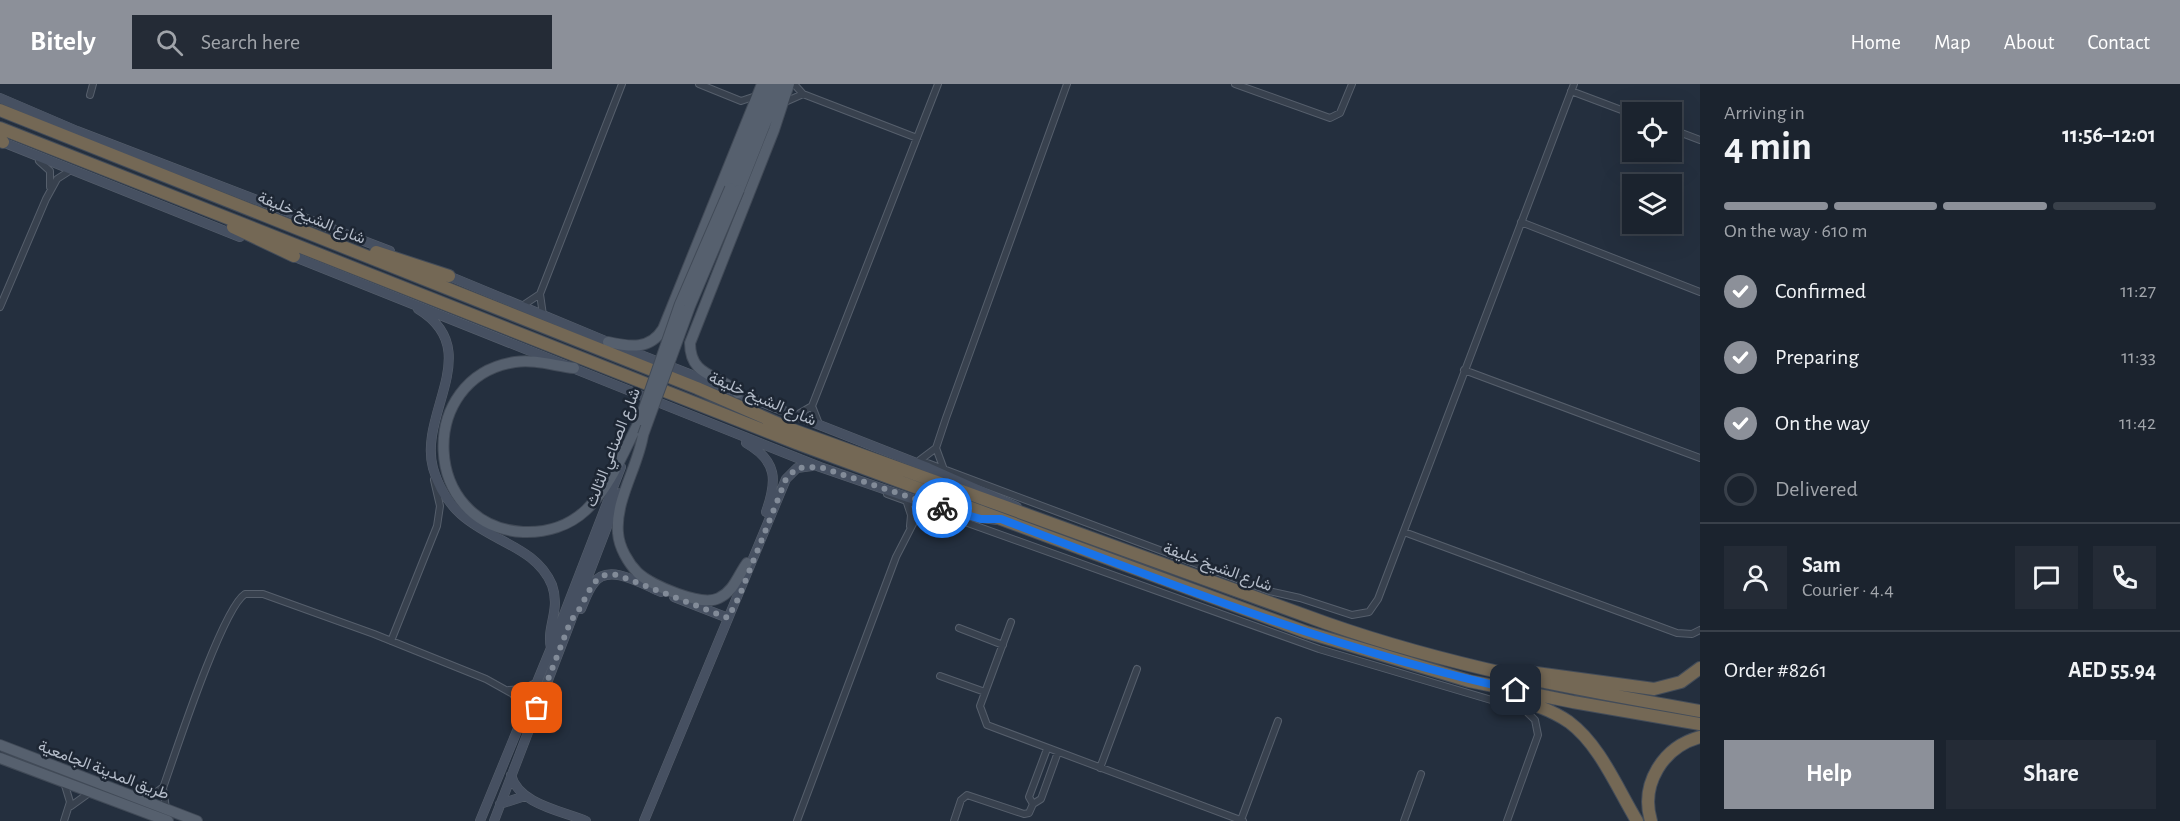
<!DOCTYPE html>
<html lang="en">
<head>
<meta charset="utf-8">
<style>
  :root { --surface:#1b232e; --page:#242b36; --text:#f1f3f6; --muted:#a0a4aa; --line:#39404a; --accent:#8c9099 }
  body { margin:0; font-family:"Alegreya Sans",Vazirmatn,sans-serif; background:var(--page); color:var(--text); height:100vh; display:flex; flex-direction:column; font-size:22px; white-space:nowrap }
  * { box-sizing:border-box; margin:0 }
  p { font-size:20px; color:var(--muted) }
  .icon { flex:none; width:33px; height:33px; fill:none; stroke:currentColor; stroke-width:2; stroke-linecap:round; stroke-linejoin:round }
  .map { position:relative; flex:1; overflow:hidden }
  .sheet { display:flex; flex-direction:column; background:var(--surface); width:480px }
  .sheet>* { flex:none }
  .fabs { position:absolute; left:1622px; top:18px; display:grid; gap:12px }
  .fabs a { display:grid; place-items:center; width:60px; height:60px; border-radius:0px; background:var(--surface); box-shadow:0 6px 24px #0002,0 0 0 2px var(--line); font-size:30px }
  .pin { position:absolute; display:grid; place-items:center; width:51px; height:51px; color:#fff; margin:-26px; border-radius:12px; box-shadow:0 3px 9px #0006 }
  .courier { position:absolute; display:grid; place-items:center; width:60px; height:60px; margin:-30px; border:4px solid #1a73e8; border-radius:50%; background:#fff; color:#222; box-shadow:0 2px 8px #0007 }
  .summary em { font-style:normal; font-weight:600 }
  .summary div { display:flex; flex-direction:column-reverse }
  .summary { display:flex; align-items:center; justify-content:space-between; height:102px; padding:0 24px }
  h1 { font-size:39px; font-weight:600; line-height:45px }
  .bar { display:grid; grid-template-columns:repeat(4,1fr); gap:9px 6px; align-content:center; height:72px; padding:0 24px }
  .bar i { height:8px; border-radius:4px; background:var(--line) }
  .bar .selected { background:var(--accent) }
  .bar p { grid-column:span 4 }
  .line { display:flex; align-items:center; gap:15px; padding:0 24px; border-top:2px solid var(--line) }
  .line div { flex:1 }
  .round { display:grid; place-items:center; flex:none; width:63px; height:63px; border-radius:0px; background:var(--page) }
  ol { padding:0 24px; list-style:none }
  li { display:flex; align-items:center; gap:18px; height:66px }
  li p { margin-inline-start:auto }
  li .icon { padding:6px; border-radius:50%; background:var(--accent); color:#fff; stroke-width:4 }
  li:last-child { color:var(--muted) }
  li i { width:33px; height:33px; border:3px solid var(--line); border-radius:50% }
  .action { display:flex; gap:12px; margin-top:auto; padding:12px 24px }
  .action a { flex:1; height:69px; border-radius:0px; background:var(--accent); color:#fff; font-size:24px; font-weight:600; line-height:69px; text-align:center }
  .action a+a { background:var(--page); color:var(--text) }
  header { display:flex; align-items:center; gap:36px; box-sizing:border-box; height:84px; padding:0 30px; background:var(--accent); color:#fff }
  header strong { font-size:28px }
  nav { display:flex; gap:33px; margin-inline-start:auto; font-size:21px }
  .search { width:420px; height:54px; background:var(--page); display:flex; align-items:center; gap:15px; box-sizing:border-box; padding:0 21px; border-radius:0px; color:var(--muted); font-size:22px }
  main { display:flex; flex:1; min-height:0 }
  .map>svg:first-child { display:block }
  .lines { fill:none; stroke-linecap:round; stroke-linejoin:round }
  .street-casing { stroke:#565f6c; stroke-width:8 }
  .secondary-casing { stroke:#565f6c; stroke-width:10 }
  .primary-casing { stroke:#414a57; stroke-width:12 }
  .highway-casing { stroke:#434c59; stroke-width:14 }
  .street { stroke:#38414e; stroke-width:6 }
  .secondary { stroke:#465061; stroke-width:9 }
  .primary { stroke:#56606e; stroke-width:10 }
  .highway { stroke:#746855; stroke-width:12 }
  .primary-bridge-casing { stroke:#414a57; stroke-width:12; stroke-linecap:butt }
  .primary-bridge { stroke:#56606e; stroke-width:10 }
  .done { stroke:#828b98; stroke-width:6; stroke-dasharray:0 10.8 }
  .route { stroke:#1a73e8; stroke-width:8 }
  .labels { text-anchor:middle; stroke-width:5; stroke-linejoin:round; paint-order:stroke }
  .street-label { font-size:16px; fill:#b4bcc9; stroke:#1d2633 }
</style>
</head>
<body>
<header>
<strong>Bitely</strong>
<div class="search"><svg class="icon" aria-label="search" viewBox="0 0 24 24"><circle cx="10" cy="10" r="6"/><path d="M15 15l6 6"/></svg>Search here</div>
<nav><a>Home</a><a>Map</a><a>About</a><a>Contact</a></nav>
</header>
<main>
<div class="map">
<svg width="1700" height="737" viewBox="0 0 1700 737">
  <rect width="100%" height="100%" fill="#242f3e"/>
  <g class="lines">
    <defs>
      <path id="street" d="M699,0L741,17L756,12
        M794,0L803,10L917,54
        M1235,0L1330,34L1340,29L1352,0
        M1571,7L1632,30
        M90,11L93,0
        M785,18L803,10
        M1671,45L1700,56
        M39,77L50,87V103
        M1521,138L1700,208
        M522,222L540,210
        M0,223L46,115L57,95L71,86
        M543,231L540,210L622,0
        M1464,286L1700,374
        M812,322L819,340
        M795,332L812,322L938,0
        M920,376L936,364
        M922,377L1269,507L1300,514L1352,531L1369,528L1378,515L1574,0
        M943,383L936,364L946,334L1067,0
        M887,410L1319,565L1525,626L1535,636L1538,651L1507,737
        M907,419L911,431L910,442
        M1404,448L1677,549L1692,550L1700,546
        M1011,538L980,622L987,641L1243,737
        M959,544L1003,561
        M391,557L437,442L440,422L434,396
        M940,592L985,608
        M509,606L523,605L536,599
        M1047,665L1029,713L1033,720L1041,715L1058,668
        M1100,684L1137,585
        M145,717L162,704
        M71,722L89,709
        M166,724L163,704C175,670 222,525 245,510H263L374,550L486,595L513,610L523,628
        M1241,736L1278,637
        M64,737L70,718L64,698
        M797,737L896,473L914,438L928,426
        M954,737L961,716L967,711L1024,730L1029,729L1033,720
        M1404,737L1421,690"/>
      <path id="secondary" d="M0,14L77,47L390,167
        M0,57L240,153
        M290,171L820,383L930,421L973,433L998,436
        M444,190L608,258L929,384L1017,423
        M418,225C486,266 418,329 433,384C454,460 530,448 552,501C561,526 546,543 551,564
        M746,359C778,377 777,397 766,428
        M674,513L728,534
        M581,525C585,516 588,506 594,499C608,478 644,501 661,508
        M511,691C518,720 562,727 586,737
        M500,720L525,712
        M480,737L551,564L621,383
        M494,737L620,409
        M644,737L786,395L797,384L812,382"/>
      <path id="primary" d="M730,104L771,0
        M739,106L781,0
        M608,258C630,263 650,266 663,245L762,0
        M574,284C555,282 535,275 515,278C416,293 421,442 523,448C546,449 569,442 586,426C611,402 624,366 640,336
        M738,309C720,290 690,294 690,259L774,46L789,0
        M643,351C638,383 615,416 618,449C619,463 628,479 638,489C652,502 702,523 719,514C734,507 738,491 747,479
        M0,661L197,737
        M0,674L168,737"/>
      <path id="highway" d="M0,26L697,304L793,346L1326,539C1448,582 1573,605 1700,627
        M0,44L796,359L1306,548L1469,597L1573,618L1700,640
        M0,56L3,58
        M233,143L294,172
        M376,168L449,192
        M1522,587L1654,605L1681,598L1700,584
        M1500,610C1523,617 1549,624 1569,638C1600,661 1617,704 1637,737
        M1651,737C1640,700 1663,663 1700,653"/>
    </defs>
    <use href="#street" class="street-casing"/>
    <use href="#secondary" class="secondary-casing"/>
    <use href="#primary" class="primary-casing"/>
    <use href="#highway" class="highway-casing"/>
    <use href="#street" class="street"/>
    <use href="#secondary" class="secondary"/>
    <use href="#primary" class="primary"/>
    <use href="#highway" class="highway"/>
    <defs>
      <path id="primary-bridge" d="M640,336L680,220L730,104
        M643,351L690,222L739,106"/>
    </defs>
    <use href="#primary-bridge" class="primary-bridge-casing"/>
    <use href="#primary-bridge" class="primary-bridge"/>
  </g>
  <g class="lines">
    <path class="done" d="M537,624L571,536C588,520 590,482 620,492L728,534L739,513L786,395L797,384L820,383L942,424"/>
    <path class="route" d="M942,424L981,435H1001C1170,500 1340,568 1516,606"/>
  </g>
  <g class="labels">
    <g class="street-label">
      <text transform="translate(312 133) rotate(22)" y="6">شارع الشيخ خليفة</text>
      <text transform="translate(763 314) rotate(23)" y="6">شارع الشيخ خليفة</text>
      <text transform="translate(612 363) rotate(-69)" y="6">شارع الصناعي الثالث</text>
      <text transform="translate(1218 482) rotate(20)" y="6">شارع الشيخ خليفة</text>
      <text transform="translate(104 685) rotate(21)" y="6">طريق المدينة الجامعية</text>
    </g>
  </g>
</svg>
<div class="fabs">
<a><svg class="icon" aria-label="locate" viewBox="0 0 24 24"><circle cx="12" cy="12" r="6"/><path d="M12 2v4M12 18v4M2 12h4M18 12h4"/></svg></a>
<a><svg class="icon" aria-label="layers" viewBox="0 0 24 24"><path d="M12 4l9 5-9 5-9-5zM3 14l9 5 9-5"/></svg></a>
</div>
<div class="pin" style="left:537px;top:624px;background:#ea580c"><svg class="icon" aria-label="bag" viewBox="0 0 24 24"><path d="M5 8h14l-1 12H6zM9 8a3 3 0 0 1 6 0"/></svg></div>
<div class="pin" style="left:1516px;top:606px;background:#1f2937"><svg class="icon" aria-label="home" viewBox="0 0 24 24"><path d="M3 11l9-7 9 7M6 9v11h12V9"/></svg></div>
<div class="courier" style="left:942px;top:424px"><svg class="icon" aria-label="bike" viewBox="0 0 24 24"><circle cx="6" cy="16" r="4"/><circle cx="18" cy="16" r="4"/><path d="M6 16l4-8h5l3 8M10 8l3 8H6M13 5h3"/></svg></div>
</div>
<section class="sheet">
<div class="summary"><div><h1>4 min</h1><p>Arriving in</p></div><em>11:56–12:01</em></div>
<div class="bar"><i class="selected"></i><i class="selected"></i><i class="selected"></i><i></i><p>On the way · 610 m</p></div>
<ol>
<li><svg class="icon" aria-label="check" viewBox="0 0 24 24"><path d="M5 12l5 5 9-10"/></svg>Confirmed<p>11:27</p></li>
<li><svg class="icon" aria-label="check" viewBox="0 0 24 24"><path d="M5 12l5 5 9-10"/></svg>Preparing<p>11:33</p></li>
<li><svg class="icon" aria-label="check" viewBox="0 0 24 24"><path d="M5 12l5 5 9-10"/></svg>On the way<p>11:42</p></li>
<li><i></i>Delivered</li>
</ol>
<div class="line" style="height:108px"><a class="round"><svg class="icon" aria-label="person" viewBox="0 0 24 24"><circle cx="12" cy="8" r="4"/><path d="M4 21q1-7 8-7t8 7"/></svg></a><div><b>Sam</b><p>Courier · 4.4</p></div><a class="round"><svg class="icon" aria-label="chat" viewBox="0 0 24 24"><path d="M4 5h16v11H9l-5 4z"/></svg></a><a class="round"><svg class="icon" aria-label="phone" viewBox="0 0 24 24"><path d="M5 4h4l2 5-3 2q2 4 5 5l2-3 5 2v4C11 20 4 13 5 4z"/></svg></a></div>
<div class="line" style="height:78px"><div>Order #8261</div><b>AED 55.94</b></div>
<div class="action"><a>Help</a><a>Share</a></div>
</section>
</main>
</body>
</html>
